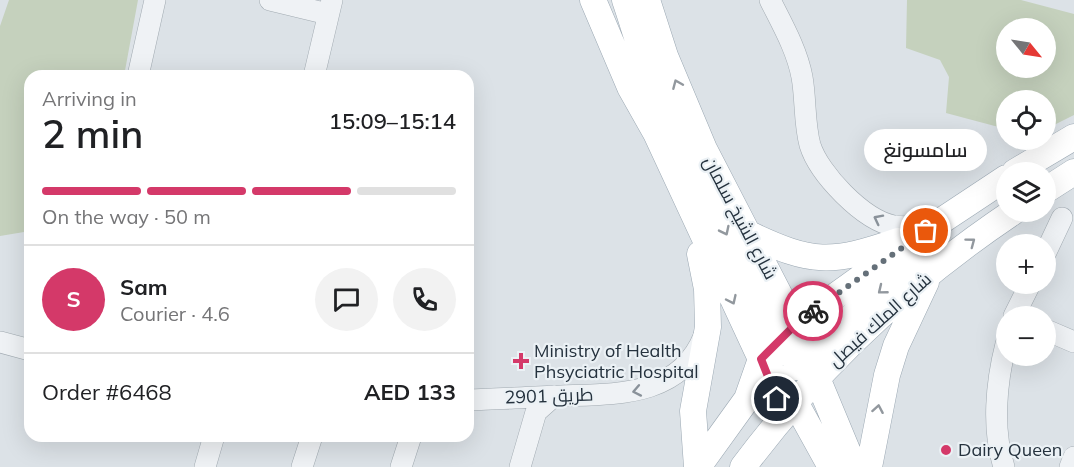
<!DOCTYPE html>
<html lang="en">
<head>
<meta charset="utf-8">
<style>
  :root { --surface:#fff; --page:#f2f2f2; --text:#202124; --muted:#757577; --line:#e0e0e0; --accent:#d43969 }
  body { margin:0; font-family:Mulish,Cairo,sans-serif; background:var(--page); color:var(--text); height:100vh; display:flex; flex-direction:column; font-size:22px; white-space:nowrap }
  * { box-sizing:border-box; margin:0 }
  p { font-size:20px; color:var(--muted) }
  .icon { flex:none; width:33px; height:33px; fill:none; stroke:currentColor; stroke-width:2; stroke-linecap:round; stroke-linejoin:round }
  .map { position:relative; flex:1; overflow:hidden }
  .side { position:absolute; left:24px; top:70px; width:450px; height:372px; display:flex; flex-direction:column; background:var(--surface); border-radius:18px; box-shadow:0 6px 24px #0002 }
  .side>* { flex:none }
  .needle { width:39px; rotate:120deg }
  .fabs { position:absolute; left:996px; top:18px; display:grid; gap:12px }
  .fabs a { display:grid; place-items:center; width:60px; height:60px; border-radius:50%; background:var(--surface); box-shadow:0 6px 24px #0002; font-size:30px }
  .pin { position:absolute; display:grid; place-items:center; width:51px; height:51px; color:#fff; margin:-26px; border:3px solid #fff; border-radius:50%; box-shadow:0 2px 6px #0007 }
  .courier { position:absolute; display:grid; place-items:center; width:60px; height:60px; margin:-30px; border:4px solid #d43969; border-radius:50%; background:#fff; color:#222; box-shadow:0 2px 8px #0007 }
  .bubble { position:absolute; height:42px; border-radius:21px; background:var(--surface); box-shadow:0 6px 24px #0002; font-size:20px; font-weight:600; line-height:42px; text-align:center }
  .overview em { font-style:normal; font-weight:600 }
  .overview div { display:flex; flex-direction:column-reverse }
  .overview { display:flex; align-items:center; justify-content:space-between; height:102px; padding:0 18px }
  h1 { font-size:39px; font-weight:600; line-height:45px }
  .bar { display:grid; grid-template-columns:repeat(4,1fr); gap:9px 6px; align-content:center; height:72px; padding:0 18px }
  .bar i { height:8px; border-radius:4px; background:var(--line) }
  .bar .active { background:var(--accent) }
  .bar p { grid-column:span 4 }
  .line { display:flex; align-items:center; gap:15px; padding:0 18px; border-top:2px solid var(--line) }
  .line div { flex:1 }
  .round { display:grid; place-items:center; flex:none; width:63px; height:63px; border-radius:32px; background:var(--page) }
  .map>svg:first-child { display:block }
  .green { fill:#c5d1bd; fill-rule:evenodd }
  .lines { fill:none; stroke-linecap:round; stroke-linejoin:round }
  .minor-casing { stroke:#a1aab1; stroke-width:22 }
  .major-casing { stroke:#9ba8b3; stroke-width:27 }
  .minor { stroke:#eff2f5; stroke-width:21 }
  .major { stroke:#fff; stroke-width:26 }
  .oneway { stroke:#92989e }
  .oneway2 { stroke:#8a929a }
  .done { stroke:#657079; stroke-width:6; stroke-dasharray:0 10.8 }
  .route { stroke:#d43969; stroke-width:8 }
  .poi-dot { fill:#d43969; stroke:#ebf1f5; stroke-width:2 }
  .labels { text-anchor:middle; stroke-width:4.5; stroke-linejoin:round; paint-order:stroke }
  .street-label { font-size:18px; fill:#25323e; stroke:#ebf1f5 }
  .poi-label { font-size:18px; fill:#25323e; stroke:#ebf1f5; text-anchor:start }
</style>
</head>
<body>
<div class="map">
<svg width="1074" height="467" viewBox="0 0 1074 467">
  <rect width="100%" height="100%" fill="#dce2e7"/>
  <path class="green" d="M9,0H138L124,76H30V231L0,236V26Z
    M907,0H1021L1074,14V115L1046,129V100H1006V129L946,113L949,77L940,60L906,48ZM1006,28H1046V68H1006Z"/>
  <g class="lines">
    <defs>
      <path id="minor" d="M270,0L328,14
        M770,0C782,24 797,50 802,77C806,99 804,123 810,145C819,174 863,220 894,226C907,228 922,226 935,226
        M138,76L155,0
        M314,76L332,0
        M1046,252L1062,218
        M1014,316L1030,284
        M1046,330L1074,342
        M0,342L30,350
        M468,400C499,399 530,397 561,396C616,394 680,397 704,336
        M205,467L214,436
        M302,467L312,436
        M401,467L411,436
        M520,467L536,412L554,396
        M1004,467C992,429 996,383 1006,344
        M1070,467L1074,457"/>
      <path id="major" d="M593,0L630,87L656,133L761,359L795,402L831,467
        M625,0C641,46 652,102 690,137
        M647,0L665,56L704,149L795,325L854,467
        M667,144L692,170L708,198L786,353
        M1015,172L1074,137
        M1046,190L1074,172
        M749,234C812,264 831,264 898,241
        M796,367L818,345L920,259
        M697,467L693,411L708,327L707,289L700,254
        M698,467L747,399L761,359L795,325L926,231L1006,178
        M743,467C817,368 910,281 1013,212
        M869,467L887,375L896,346L926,282"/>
    </defs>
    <use href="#minor" class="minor-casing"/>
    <use href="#major" class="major-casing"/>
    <use href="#minor" class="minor"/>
    <use href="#major" class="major"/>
  </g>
  <defs><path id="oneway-chevron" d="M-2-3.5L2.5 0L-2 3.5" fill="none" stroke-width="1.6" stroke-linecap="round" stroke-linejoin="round" transform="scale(1.5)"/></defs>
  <g class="oneway">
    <use href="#oneway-chevron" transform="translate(677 84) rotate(-113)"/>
    <use href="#oneway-chevron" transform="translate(725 231) rotate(64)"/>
    <use href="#oneway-chevron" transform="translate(971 242) rotate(-37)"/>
    <use href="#oneway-chevron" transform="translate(882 290) rotate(141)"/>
    <use href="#oneway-chevron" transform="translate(732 300) rotate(65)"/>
    <use href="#oneway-chevron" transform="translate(878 409) rotate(-80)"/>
  </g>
  <g class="oneway2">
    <use href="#oneway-chevron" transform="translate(878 219) rotate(-153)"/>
    <use href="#oneway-chevron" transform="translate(637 391) rotate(169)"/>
  </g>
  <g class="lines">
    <path class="done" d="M813,311L926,231"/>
    <path class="route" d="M777,399L761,359L795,325L813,311"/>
  </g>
  <g class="poi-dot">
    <path d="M518 352h6v6h6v6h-6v6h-6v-6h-6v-6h6z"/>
    <circle cx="946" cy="450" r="6"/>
  </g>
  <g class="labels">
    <g class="street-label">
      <text transform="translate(740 218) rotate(62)" y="6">شارع الشيخ سلمان</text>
      <text transform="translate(880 320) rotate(-42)" y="6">شارع الملك فيصل</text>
      <text transform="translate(549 396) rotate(-2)" y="6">طريق 2901</text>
    </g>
    <g class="poi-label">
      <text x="534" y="357">Ministry of Health<tspan x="534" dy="21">Phsyciatric Hospital</tspan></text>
      <text x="958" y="456">Dairy Queen</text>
    </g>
  </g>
</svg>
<div class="fabs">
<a><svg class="needle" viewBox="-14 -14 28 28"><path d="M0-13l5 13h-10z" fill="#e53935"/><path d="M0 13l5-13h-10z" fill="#757577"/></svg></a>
<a><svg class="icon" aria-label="locate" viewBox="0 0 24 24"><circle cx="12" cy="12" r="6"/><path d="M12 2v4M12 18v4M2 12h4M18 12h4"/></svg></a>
<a><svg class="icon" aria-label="layers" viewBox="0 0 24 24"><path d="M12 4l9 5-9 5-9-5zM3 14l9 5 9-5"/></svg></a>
<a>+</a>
<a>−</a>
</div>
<div class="pin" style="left:926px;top:231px;background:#ea580c"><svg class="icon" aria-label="bag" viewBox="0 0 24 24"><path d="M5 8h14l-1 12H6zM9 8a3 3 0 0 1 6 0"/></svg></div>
<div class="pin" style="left:777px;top:399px;background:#1f2937"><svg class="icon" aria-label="home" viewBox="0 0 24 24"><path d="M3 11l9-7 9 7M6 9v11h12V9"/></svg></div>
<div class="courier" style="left:813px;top:311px"><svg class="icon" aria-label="bike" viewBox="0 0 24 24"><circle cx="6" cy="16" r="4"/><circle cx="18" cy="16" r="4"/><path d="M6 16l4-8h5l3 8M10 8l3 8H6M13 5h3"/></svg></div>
<div class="bubble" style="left:864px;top:129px;width:123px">سامسونغ</div>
<section class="side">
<div class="overview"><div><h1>2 min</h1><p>Arriving in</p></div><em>15:09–15:14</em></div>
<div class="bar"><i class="active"></i><i class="active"></i><i class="active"></i><i></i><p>On the way · 50 m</p></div>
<div class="line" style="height:108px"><b class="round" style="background:var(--accent);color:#fff">S</b><div><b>Sam</b><p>Courier · 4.6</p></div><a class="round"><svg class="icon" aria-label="chat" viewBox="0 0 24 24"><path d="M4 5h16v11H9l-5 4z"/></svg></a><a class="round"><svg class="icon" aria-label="phone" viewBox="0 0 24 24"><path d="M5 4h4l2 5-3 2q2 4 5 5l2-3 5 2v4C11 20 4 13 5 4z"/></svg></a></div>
<div class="line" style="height:78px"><div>Order #6468</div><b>AED 133</b></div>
</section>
</div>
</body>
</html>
